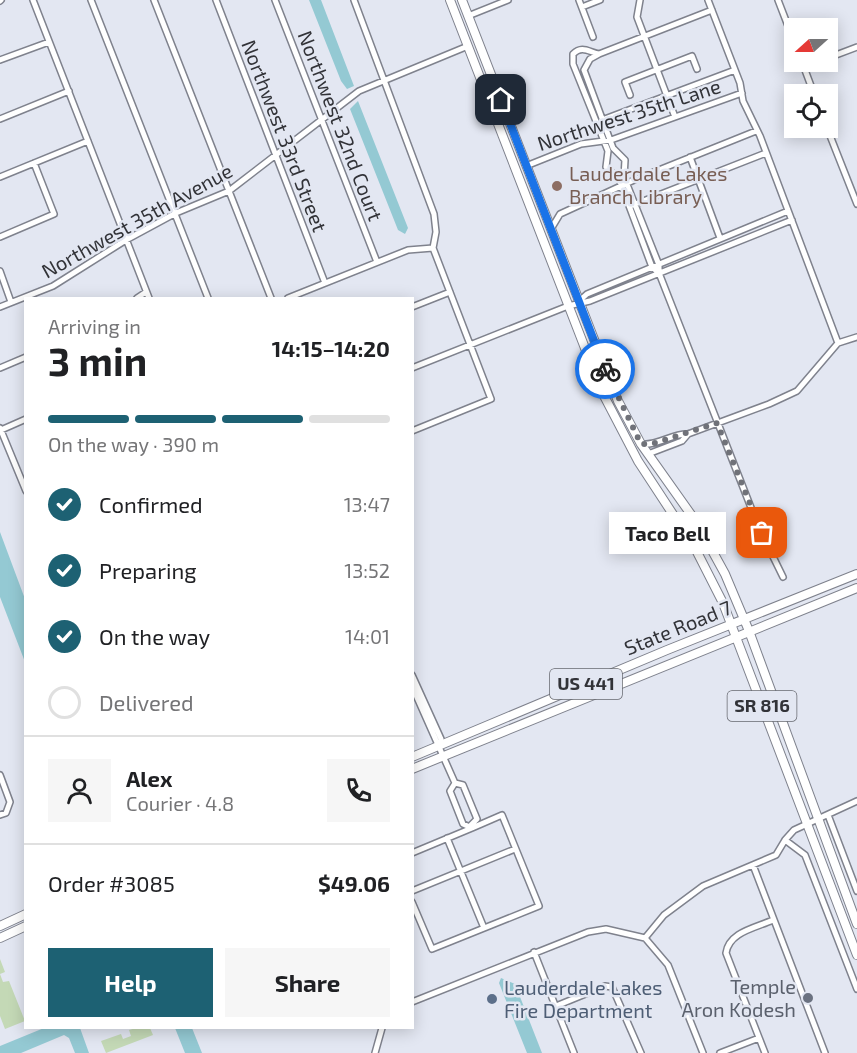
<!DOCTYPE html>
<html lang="en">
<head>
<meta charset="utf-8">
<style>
  :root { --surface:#fff; --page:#f6f6f6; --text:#202124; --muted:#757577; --line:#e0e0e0; --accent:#1d6173 }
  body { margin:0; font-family:"Exo 2",sans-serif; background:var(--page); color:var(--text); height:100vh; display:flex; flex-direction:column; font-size:22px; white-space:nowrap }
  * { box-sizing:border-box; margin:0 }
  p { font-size:20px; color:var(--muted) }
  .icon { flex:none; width:33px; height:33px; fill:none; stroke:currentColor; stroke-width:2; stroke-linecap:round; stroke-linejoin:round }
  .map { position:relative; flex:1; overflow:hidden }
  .details { position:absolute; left:24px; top:297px; width:390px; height:732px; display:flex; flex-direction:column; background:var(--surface); border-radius:0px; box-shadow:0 3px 15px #0003 }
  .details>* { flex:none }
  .needle { width:39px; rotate:249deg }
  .fabs { position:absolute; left:784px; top:18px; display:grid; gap:12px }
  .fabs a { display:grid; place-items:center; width:54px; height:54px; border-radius:0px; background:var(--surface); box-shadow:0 3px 15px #0003; font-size:30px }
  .pin { position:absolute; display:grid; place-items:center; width:51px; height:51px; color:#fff; margin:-26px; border-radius:12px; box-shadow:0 3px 9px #0006 }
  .courier { position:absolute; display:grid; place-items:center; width:60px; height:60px; margin:-30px; border:4px solid #1a73e8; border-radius:50%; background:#fff; color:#222; box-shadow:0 2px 8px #0007 }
  .bubble { position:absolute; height:42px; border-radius:0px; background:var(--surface); box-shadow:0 3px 15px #0003; font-size:20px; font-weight:700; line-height:42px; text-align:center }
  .summary em { font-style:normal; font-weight:700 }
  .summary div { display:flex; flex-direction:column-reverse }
  .summary { display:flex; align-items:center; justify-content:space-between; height:102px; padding:0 24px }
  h1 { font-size:39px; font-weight:700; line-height:45px }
  .bar { display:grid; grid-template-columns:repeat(4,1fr); gap:9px 6px; align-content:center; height:72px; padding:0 24px }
  .bar i { height:8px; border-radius:4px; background:var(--line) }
  .bar .on { background:var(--accent) }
  .bar p { grid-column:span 4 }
  .line { display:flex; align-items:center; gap:15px; padding:0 24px; border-top:2px solid var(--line) }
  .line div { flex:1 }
  .round { display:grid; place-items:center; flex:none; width:63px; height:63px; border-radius:0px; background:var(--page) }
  ol { padding:0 24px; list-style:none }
  li { display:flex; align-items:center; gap:18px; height:66px }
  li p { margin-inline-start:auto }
  li .icon { padding:6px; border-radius:50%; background:var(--accent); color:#fff; stroke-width:4 }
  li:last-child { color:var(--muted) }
  li i { width:33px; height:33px; border:3px solid var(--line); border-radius:50% }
  .action { display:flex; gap:12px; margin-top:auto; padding:12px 24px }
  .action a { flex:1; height:69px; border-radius:0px; background:var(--accent); color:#fff; font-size:24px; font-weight:700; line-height:69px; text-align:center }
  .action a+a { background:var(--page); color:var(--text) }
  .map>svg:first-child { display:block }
  .green { fill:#c4d9b6 }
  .water { fill:#94c9d3 }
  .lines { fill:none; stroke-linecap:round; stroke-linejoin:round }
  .street-casing { stroke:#7f828d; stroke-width:8 }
  .primary-casing { stroke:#7f828d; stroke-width:10 }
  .street { stroke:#fff; stroke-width:5 }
  .primary { stroke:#fff; stroke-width:8 }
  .done { stroke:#707279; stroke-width:6; stroke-dasharray:0 10.8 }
  .route { stroke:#1a73e8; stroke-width:8 }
  .education-dot { fill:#8d6e63; stroke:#e3e7f2; stroke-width:2 }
  .worship-dot { fill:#6b7280; stroke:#e3e7f2; stroke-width:2 }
  .service-dot { fill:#5c6f8a; stroke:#e3e7f2; stroke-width:2 }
  .labels { text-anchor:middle; stroke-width:5; stroke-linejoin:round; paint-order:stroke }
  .shield { fill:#e3e7f2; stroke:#676970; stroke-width:1.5 }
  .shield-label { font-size:18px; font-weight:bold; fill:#323338 }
  .street-label { font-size:20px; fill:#323338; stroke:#e3e7f2 }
  .education-label { font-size:20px; fill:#785e54; stroke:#e3e7f2; text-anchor:start }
  .worship-label { font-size:20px; fill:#5b616d; stroke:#e3e7f2; text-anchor:end }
  .service-label { font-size:20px; fill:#4e5e75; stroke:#e3e7f2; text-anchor:start }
</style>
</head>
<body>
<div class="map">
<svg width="857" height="1053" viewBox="0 0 857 1053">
  <rect width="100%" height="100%" fill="#e3e7f2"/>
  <path class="green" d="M0,959L5,972L0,974L3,982L9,981L25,1021L5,1029L0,1016Z
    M136,1028H150L153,1035L106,1053L101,1041L121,1034L123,1039L131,1036L129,1030Z"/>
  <path class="water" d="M309,0H321L354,86L347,89L341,81Z
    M358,101L408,228L405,234L398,230L350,109Z
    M0,532L25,599V662L0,597Z
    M501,978L515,984L542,1053H527L499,983Z
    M44,1028H80L89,1053H75L69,1038L64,1035L21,1053H0V1046Z
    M175,1028H192L202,1053H185Z"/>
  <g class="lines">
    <defs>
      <path id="street" d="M33,0L149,298
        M91,0L208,298
        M154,0L271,298
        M216,0L325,283
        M275,0L377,262
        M354,0L434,214L436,232L433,248L491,399L412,431
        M579,0L593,37
        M640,0L637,17L675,117
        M708,0L740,83L743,101L760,136L838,343
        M778,0L795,44
        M0,1L1,0
        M582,7L600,0
        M712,10L599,54L590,59L584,70L613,148L625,160L624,177L659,265V273L759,528L783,577
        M468,16L508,0
        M599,54C589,52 582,45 573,54V64L608,151L606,167L619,179L652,267L659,273
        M828,58L857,47
        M0,60L49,42
        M802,62L814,94
        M804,68L821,62
        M630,95L625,82L692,56L697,69
        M0,119L69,91
        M602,120L735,70
        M827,128L857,204
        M690,157L720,238
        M526,166L581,144L611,140L742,93
        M0,177L88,141
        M633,205L766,153
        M551,229L560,214L634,180L756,131
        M0,237L54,214L34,163
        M0,271L11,302
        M137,298L146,292
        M288,298L408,250L433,248
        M578,302L587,294L788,211
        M0,307L53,286L126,240L176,213L229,191L359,91L468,46
        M412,307L450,292
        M0,368L26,357
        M412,368L568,306L590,301L792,220
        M0,428L26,491
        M1,430L26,419
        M641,444C658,446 672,433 688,434L769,404L797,391L838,343L857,337
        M648,454L682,441L688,434
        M412,675L441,739V745
        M415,682V693L455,783
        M0,775L10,802L6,813L0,815
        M828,815L857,891
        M447,838L484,928
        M785,840L805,855L857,989
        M412,853L472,828
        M753,865L825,1053
        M412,891L515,849
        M412,902L432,949L539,906L502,815L472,828L463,824L450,791L455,783L463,785L477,819L471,825
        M645,938L668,965L703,1053
        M534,952L574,1053
        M412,1002L588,932L606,929L645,938L664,915L703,886L776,855L785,840L794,830L857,801
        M556,1006L605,986L612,987L641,1053
        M375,1053L382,1028
        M720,1053L759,1038
        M765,1053L726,953C729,932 755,928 773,920"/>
      <path id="primary" d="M450,0L602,392L638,461L695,548L723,603L857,955
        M462,0L618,401L641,444L697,523L725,574L749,631L857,924
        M412,757L667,650L857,574
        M412,769L857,588
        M0,926L26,914
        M0,938L26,926"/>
    </defs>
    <use href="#street" class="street-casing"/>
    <use href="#primary" class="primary-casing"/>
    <use href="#street" class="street"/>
    <use href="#primary" class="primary"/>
  </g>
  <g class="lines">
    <path class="done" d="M605,369L641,444H652L717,423L762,533"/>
    <path class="route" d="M501,100L605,369"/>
  </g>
  <circle class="education-dot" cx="557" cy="186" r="6"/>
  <circle class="worship-dot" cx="808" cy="998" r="6"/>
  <circle class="service-dot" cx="492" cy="999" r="6"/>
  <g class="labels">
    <g class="shield">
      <rect x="550" y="669" width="72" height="30" rx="4.5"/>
      <rect x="727.5" y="691" width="69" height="30" rx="4.5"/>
    </g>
    <g class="shield-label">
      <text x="586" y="690">US 441</text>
      <text x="762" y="712">SR 816</text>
    </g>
    <g class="street-label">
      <text transform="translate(629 115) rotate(-18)" y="7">Northwest 35th Lane</text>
      <text transform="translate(340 126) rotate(69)" y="7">Northwest 32nd Court</text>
      <text transform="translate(284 136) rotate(69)" y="7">Northwest 33rd Street</text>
      <text transform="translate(137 221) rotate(-29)" y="7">Northwest 35th Avenue</text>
      <text transform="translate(678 628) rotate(-22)" y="7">State Road 7</text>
    </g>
    <g class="education-label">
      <text x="569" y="181">Lauderdale Lakes<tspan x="569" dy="23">Branch Library</tspan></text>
    </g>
    <g class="worship-label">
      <text x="796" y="994">Temple<tspan x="796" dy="23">Aron Kodesh</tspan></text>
    </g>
    <g class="service-label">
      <text x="504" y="995">Lauderdale Lakes<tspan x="504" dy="23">Fire Department</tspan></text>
    </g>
  </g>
</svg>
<div class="fabs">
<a><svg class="needle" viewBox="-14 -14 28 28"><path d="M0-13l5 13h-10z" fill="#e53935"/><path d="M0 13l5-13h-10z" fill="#757577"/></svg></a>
<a><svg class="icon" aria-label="locate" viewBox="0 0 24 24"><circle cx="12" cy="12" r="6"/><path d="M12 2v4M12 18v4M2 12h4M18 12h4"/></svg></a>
</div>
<div class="pin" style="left:762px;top:533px;background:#ea580c"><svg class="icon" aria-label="bag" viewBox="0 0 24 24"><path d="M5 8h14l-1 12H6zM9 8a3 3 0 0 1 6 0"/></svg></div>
<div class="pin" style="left:501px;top:100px;background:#1f2937"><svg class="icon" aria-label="home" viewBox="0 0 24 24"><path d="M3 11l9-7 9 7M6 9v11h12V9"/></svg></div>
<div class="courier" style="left:605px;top:369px"><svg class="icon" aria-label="bike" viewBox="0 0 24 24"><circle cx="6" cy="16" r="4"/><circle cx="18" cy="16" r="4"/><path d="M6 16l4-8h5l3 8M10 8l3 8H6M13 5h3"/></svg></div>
<div class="bubble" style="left:609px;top:512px;width:117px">Taco Bell</div>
<section class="details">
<div class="summary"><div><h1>3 min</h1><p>Arriving in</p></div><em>14:15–14:20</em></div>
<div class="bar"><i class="on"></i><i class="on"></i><i class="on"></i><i></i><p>On the way · 390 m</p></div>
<ol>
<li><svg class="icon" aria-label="check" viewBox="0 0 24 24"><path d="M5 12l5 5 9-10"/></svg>Confirmed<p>13:47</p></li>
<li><svg class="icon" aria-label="check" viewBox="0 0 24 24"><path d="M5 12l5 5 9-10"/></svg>Preparing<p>13:52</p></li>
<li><svg class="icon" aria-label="check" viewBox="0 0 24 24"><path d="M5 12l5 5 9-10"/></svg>On the way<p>14:01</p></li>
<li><i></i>Delivered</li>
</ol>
<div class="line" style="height:108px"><a class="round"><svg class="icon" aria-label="person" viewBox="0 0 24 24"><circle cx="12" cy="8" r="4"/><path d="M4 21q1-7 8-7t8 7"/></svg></a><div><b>Alex</b><p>Courier · 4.8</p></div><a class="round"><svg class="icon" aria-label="phone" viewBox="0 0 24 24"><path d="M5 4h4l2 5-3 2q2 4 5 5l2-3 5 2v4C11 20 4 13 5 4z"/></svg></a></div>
<div class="line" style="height:78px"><div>Order #3085</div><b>$49.06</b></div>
<div class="action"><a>Help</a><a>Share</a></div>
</section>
</div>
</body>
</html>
